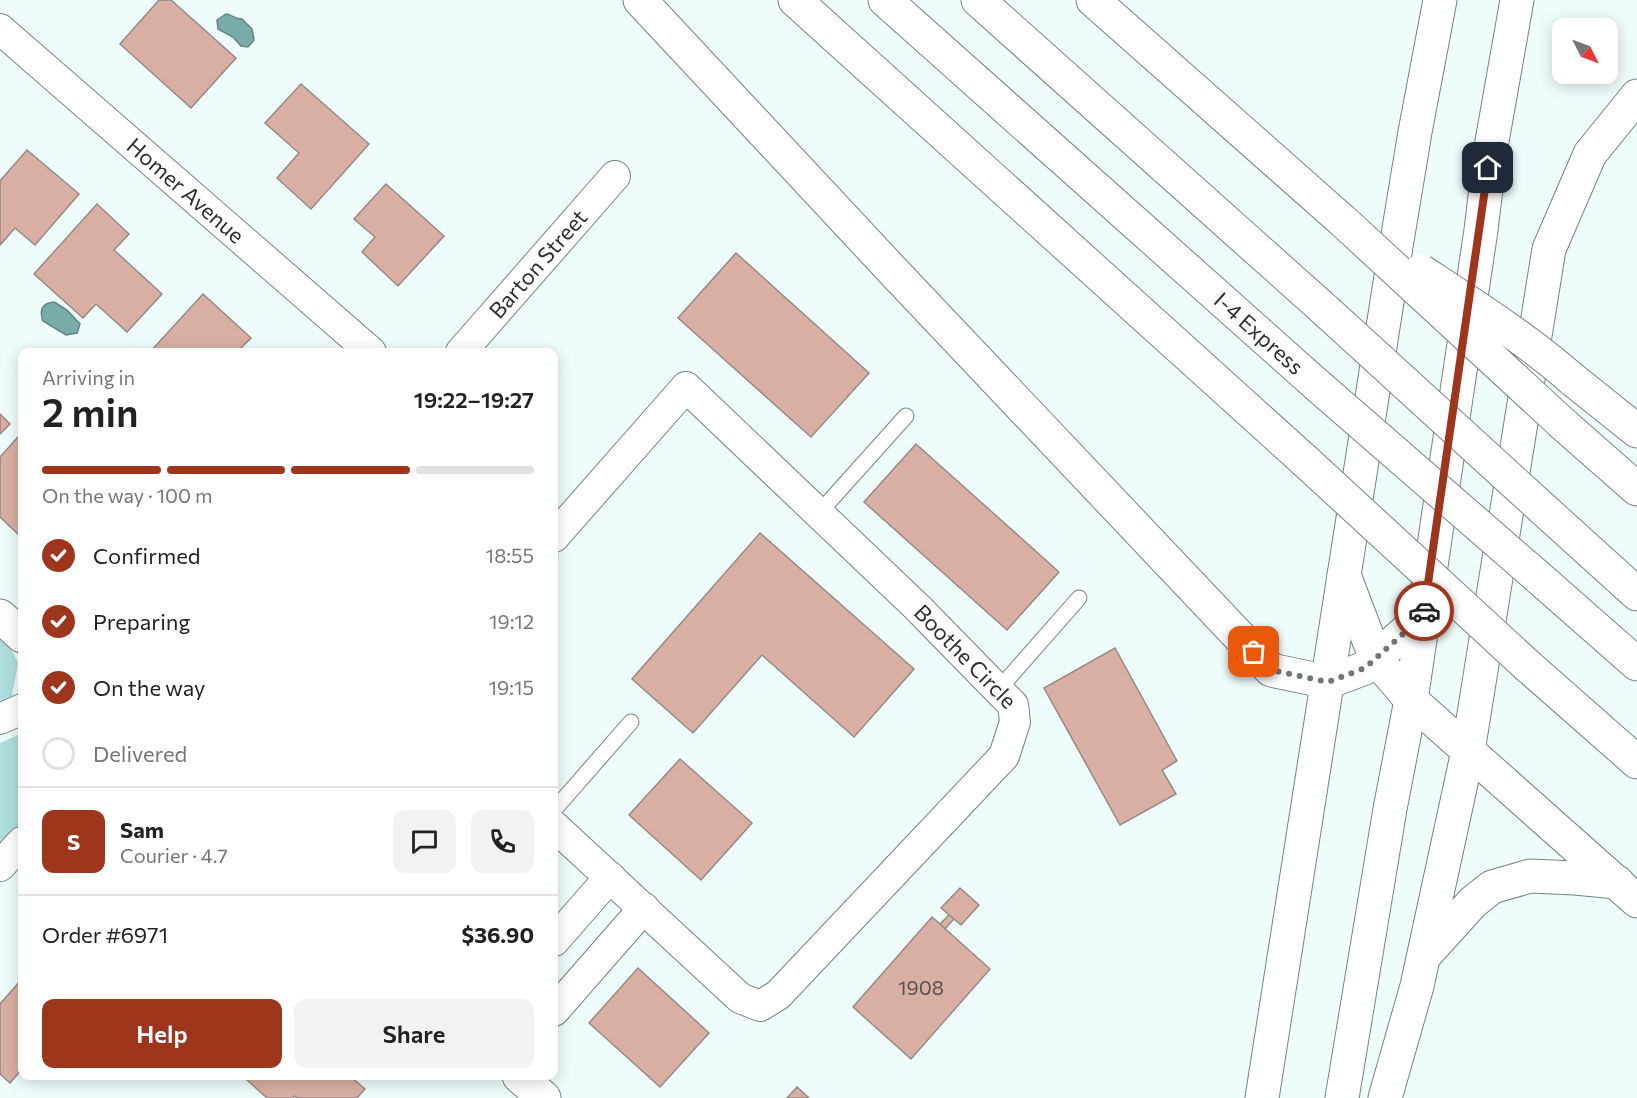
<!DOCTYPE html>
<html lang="en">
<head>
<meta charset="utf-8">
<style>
  :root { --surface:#fff; --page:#f2f2f2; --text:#222; --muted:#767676; --line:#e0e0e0; --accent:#9e361d }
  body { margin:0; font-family:Commissioner,sans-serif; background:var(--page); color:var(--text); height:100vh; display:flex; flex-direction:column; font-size:22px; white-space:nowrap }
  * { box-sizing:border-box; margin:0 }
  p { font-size:20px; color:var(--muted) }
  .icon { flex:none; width:33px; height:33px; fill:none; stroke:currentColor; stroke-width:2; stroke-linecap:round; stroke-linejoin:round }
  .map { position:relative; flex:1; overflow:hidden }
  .panel { position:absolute; left:18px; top:348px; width:540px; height:732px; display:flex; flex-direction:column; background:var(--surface); border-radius:12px; box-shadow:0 3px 15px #0003 }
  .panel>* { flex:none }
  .needle { width:39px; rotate:132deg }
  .buttons { position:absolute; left:1552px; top:18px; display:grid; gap:12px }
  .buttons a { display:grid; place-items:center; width:66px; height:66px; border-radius:12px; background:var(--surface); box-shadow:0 3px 15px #0003; font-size:30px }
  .pin { position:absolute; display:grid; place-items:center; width:51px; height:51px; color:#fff; margin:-26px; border-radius:12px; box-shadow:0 3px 9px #0006 }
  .courier { position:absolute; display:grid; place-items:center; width:60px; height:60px; margin:-30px; border:4px solid #9e361d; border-radius:50%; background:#fff; color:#222; box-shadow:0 2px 8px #0007 }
  .summary em { font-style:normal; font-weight:600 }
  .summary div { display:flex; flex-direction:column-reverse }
  .summary { display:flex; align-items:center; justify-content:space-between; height:102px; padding:0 24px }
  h1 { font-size:39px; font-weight:600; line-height:45px }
  .bar { display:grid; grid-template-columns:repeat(4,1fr); gap:9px 6px; align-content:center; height:72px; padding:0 24px }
  .bar i { height:8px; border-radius:4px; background:var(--line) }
  .bar .selected { background:var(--accent) }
  .bar p { grid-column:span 4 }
  .line { display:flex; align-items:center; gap:15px; padding:0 24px; border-top:2px solid var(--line) }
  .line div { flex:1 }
  .round { display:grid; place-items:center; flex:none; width:63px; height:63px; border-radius:12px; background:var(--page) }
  ol { padding:0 24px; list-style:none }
  li { display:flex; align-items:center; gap:18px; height:66px }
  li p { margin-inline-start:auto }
  li .icon { padding:6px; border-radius:50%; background:var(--accent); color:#fff; stroke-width:4 }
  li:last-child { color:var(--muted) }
  li i { width:33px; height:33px; border:3px solid var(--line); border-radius:50% }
  .primary-button { display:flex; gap:12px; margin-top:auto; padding:12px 24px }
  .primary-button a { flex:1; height:69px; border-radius:12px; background:var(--accent); color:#fff; font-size:24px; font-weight:600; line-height:69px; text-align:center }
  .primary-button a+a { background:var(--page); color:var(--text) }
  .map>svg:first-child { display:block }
  .green { fill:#aededb }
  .water { fill:#78aba9; stroke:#618684; stroke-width:1.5 }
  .building { fill:#daafa3; stroke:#958986; stroke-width:1.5 }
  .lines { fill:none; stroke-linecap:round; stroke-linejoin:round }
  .lane-casing { stroke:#758281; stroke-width:17 }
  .street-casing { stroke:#758281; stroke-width:32 }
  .secondary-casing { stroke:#758281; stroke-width:35 }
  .primary-casing { stroke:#758281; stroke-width:35 }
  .highway-casing { stroke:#758281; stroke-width:35 }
  .lane { stroke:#fff; stroke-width:15 }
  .street { stroke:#fff; stroke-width:30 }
  .secondary { stroke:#fff; stroke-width:33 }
  .primary { stroke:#fff; stroke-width:33 }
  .highway { stroke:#fff; stroke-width:33 }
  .highway-bridge-casing { stroke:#758281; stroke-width:35; stroke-linecap:butt }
  .highway-bridge { stroke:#fff; stroke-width:33 }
  .done { stroke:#6f7776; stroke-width:6; stroke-dasharray:0 10.8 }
  .route { stroke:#9e361d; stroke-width:8 }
  .labels { text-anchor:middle; stroke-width:4.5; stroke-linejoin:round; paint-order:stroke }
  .number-label { font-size:20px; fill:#564f4c }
  .street-label { font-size:22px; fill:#2a2f2f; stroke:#eefcfb }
</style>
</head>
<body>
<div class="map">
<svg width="1637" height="1098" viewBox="0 0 1637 1098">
  <rect width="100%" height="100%" fill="#eefcfb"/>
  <path class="green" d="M0,640L11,649L18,663L12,696L0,702Z
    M22,733V827L0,850V743Z"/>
  <path class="water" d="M226,14C232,15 235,19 242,19L252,29L254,40L248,47L241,46L233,37L218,29L217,20Z
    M54,302L67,310L80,324L77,333L66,335L43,321C39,310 42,303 54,302Z"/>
  <path class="building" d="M159,0H171L236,58L191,108L120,44Z
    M301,84L369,144L311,209L277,178L299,153L265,123Z
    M27,150L79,194L35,245L15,228L0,245V181Z
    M386,184L444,236L398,286L362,252L375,237L354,219Z
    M97,204L129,234L114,250L162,294L127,332L96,304L83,318L34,274Z
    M736,253L869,373L811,437L678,318Z
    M203,294L251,338L237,352H150Z
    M0,414L10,424L0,434Z
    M18,437L22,442V538L0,517V457Z
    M916,444L1059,572L1007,630L864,502Z
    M760,533L914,669L854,737L762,655L693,733L632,679Z
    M1115,648L1177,761L1162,770L1176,794L1120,825L1044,688Z
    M680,759L752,823L701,880L629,815Z
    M960,888L979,905L961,925L941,908Z
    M949,915L954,919L945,929L940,924Z
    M932,917L990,969L911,1059L853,1007Z
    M638,968L709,1033L660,1087L589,1023Z
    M22,979V1069L10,1083L0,1074V1004Z
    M248,1076H350L365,1089L357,1098H297L295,1096L293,1098H267L245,1078Z
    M797,1087L809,1098H787Z"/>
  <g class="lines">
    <defs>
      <path id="lane" d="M819,513L906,416
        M998,690L1079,598
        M554,810L631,722"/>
      <g id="street">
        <path id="s1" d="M0,29L371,352"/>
        <path id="s2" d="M461,352L615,176"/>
        <path id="s3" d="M554,537L686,387L917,607L1013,705L1015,722L1004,756L778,995L760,1006L740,998L554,826"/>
        <path d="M0,719L22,709"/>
        <path d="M0,866L22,842"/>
        <path d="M554,941L610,877"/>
        <path d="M554,1011L644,908"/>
      </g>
      <path id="secondary" d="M0,616L22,636
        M519,1076L544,1098"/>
      <path id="primary" d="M1262,1098L1389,289L1415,132L1440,0
        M1342,1098L1390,809L1411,700L1481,230L1491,147L1517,0"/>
      <g id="highway">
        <path d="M640,0L893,271L1271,670L1328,682L1365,668L1424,615"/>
        <path d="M795,0L1303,459"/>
        <path id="s4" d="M885,0L1317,385"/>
        <path d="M978,0L1325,310"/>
        <path d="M1093,0L1344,222"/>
        <path d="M1572,379L1637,431"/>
        <path d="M1563,424L1637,489"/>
        <path d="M1542,508L1637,594"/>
        <path d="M1344,575L1376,659L1411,700L1637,901"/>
        <path d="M1538,577L1637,664"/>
        <path d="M1529,667L1637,762"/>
        <path d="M1425,955L1473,902L1492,887L1530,876L1575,878L1617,882"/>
        <path d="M1385,1098L1417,986L1468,751L1549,249L1590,154L1637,96"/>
      </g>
    </defs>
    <use href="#lane" class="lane-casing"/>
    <use href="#street" class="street-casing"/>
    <use href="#secondary" class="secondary-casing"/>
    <use href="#primary" class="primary-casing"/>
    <use href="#highway" class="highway-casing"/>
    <use href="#lane" class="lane"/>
    <use href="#street" class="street"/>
    <use href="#secondary" class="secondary"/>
    <use href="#primary" class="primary"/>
    <use href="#highway" class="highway"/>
    <defs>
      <path id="highway-bridge" d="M1344,222L1563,424
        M1421,271C1473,305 1525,338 1572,379
        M1325,310L1542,508
        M1317,385L1538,577
        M1303,459L1529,667"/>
    </defs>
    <use href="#highway-bridge" class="highway-bridge-casing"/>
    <use href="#highway-bridge" class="highway-bridge"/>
  </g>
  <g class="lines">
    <path class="done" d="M1254,652L1271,670L1328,682L1365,668L1424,615V611"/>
    <path class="route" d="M1424,611L1488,168"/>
  </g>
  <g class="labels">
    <g class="number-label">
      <text x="921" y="995">1908</text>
    </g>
    <g class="street-label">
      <text dy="8" stroke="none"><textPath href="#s1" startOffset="246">Homer Avenue</textPath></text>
      <text dy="8" stroke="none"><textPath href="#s2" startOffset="117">Barton Street</textPath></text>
      <text dy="8" stroke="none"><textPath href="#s4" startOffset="501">I-4 Express</textPath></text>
      <text dy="8" stroke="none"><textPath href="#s3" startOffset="588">Boothe Circle</textPath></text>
    </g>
  </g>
</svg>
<div class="buttons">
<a><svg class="needle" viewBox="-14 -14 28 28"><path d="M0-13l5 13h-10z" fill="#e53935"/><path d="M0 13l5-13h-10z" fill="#767676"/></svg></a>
</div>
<div class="pin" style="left:1254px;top:652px;background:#ea580c"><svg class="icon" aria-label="bag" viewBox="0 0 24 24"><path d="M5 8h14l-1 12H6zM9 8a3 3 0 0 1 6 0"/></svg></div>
<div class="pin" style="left:1488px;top:168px;background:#1f2937"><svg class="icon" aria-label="home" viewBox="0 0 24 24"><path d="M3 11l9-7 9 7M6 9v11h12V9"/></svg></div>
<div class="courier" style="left:1424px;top:611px"><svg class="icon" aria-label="car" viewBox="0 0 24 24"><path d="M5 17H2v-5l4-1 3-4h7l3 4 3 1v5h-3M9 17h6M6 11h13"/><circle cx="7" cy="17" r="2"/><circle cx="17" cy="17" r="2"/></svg></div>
<section class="panel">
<div class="summary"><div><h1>2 min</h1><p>Arriving in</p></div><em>19:22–19:27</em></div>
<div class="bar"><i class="selected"></i><i class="selected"></i><i class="selected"></i><i></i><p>On the way · 100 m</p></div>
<ol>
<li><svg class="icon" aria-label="check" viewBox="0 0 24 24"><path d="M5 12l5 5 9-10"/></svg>Confirmed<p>18:55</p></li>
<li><svg class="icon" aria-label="check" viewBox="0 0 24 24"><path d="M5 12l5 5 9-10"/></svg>Preparing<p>19:12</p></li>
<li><svg class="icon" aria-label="check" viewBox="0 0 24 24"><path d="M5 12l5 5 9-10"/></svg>On the way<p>19:15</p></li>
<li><i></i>Delivered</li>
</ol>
<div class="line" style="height:108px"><b class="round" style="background:var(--accent);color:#fff">S</b><div><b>Sam</b><p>Courier · 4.7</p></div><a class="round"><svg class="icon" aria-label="chat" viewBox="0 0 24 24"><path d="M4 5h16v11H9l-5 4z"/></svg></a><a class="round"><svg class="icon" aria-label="phone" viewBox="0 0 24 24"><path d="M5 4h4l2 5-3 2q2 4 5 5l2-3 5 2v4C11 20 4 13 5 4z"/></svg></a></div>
<div class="line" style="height:78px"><div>Order #6971</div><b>$36.90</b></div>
<div class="primary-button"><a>Help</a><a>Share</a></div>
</section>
</div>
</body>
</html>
